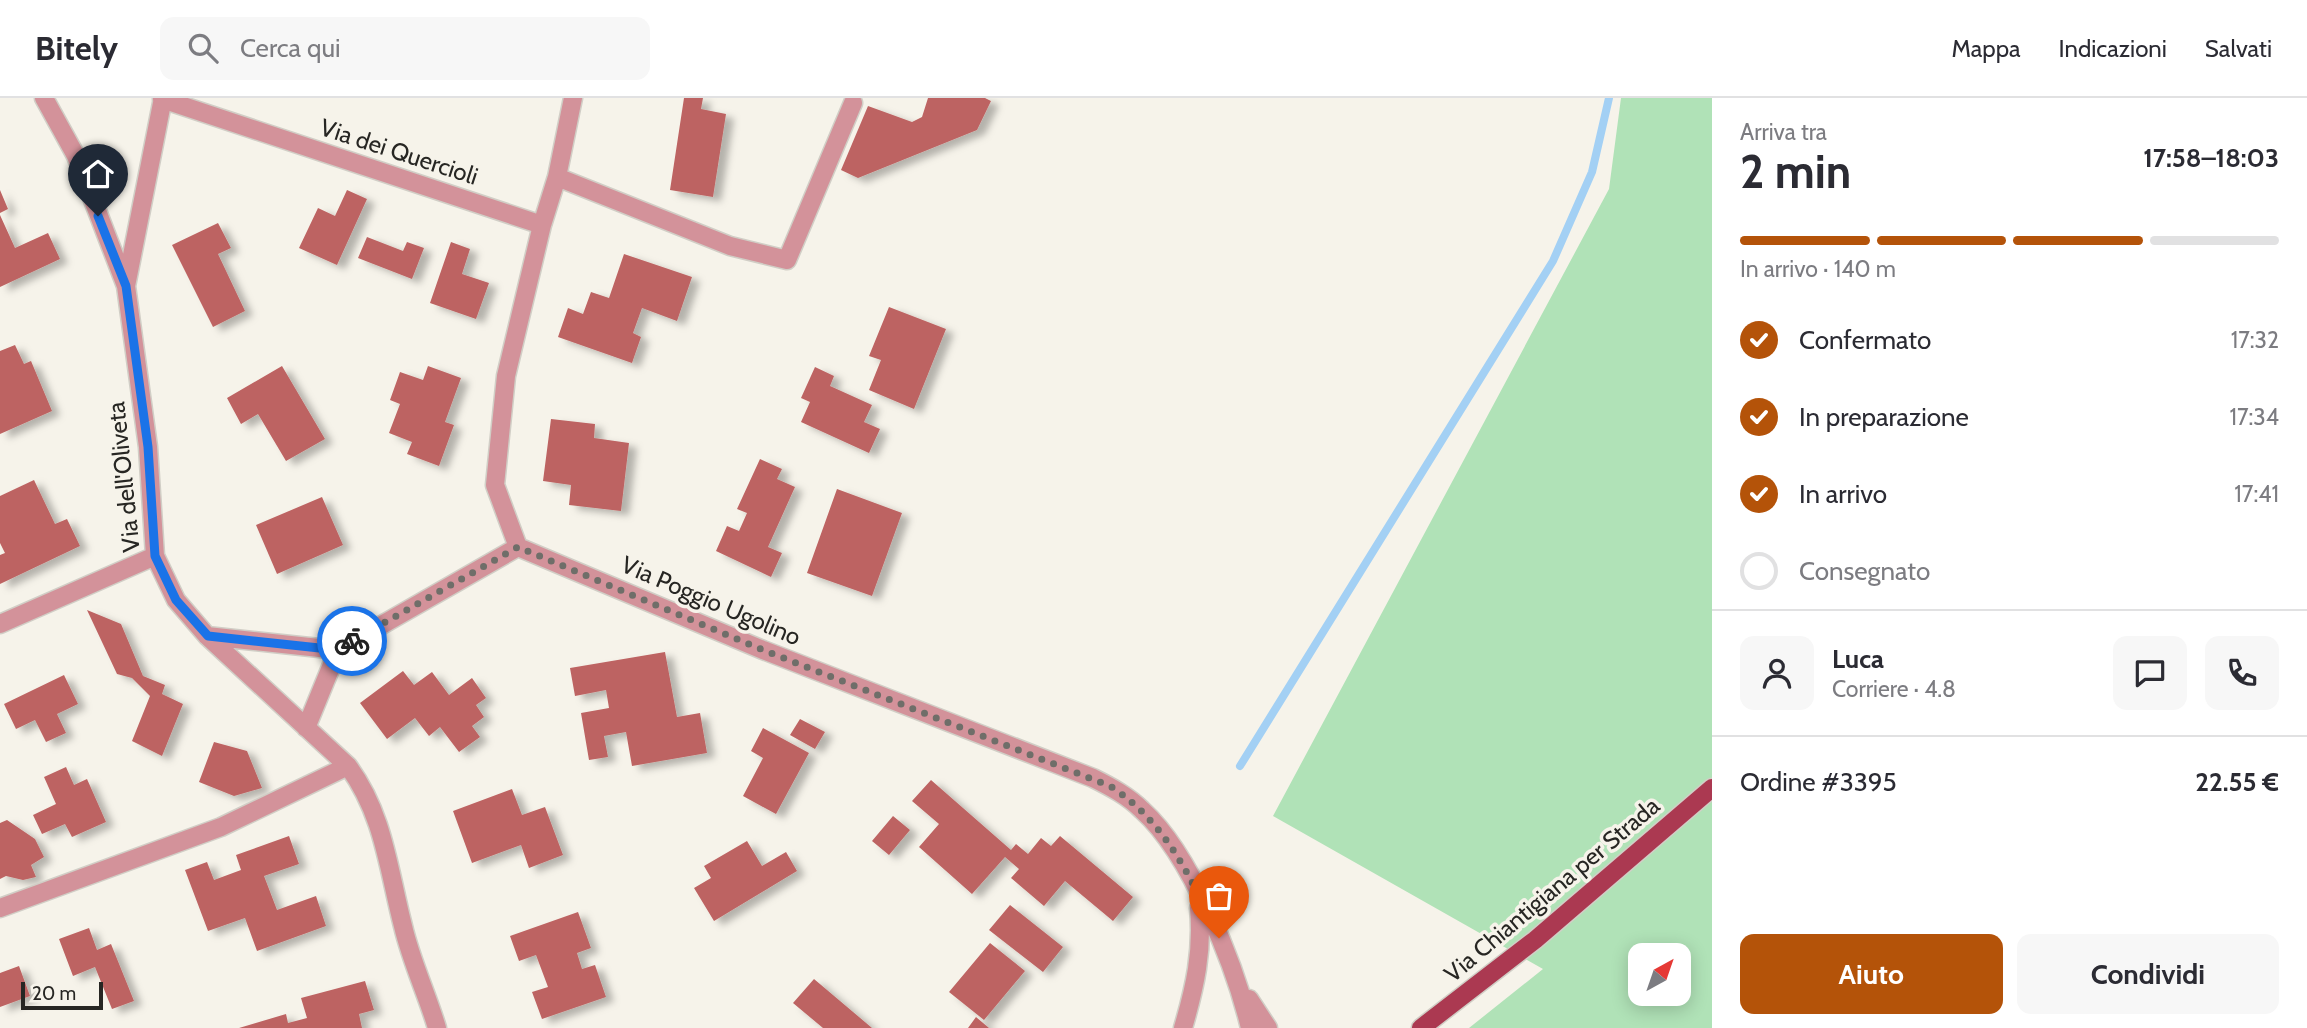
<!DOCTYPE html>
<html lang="it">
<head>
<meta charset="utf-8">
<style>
  :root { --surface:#fff; --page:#f7f7f7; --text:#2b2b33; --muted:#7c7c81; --line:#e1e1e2; --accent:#b45309 }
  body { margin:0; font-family:Cabin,sans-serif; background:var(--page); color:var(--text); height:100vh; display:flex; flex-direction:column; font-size:26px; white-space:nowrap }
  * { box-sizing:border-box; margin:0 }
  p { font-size:23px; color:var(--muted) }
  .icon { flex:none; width:38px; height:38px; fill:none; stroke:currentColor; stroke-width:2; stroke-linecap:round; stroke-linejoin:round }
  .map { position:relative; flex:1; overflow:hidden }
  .panel { display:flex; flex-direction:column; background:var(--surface); width:595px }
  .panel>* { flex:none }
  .needle { width:46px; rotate:40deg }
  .buttons { position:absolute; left:1628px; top:845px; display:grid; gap:14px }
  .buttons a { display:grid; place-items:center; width:63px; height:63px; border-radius:14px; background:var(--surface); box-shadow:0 4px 18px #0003; font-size:35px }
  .scale { position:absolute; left:21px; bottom:18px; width:82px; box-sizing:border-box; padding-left:7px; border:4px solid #272623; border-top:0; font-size:19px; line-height:24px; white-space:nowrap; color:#272623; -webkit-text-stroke:5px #f6f3ea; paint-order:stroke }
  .pin { position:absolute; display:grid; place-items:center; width:60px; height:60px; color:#fff; margin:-72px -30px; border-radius:50% 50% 50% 0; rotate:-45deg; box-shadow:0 0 7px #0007 }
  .pin .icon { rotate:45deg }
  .courier { position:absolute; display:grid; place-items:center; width:70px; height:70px; margin:-35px; border:5px solid #1a73e8; border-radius:50%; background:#fff; color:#222; box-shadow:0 2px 9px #0007 }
  .overview em { font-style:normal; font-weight:700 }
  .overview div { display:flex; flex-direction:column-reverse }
  .overview { display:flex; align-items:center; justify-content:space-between; height:119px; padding:0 28px }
  h1 { font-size:46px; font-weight:700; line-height:52px }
  .bar { display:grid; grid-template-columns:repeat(4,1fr); gap:10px 7px; align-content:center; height:84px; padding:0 28px }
  .bar i { height:9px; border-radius:5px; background:var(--line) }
  .bar .current { background:var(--accent) }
  .bar p { grid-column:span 4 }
  .line { display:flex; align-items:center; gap:18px; padding:0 28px; border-top:2px solid var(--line) }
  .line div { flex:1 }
  .round { display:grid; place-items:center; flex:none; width:74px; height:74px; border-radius:14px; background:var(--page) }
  ol { padding:0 28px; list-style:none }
  li { display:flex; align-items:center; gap:21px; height:77px }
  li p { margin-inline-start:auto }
  li .icon { padding:7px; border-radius:50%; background:var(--accent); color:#fff; stroke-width:4 }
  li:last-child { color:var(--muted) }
  li i { width:38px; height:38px; border:4px solid var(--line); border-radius:50% }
  .cta { display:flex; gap:14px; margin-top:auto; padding:14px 28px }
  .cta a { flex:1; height:80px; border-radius:14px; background:var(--accent); color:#fff; font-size:28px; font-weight:700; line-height:80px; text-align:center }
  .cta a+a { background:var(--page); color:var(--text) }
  header { display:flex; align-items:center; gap:42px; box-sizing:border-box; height:98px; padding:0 35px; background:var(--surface); border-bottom:2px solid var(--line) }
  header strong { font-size:33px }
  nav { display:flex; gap:38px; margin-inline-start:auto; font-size:24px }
  .search { width:490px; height:63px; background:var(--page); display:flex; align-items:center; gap:18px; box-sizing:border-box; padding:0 24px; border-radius:14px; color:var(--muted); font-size:26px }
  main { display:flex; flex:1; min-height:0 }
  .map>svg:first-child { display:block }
  .green { fill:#b0e2b7; fill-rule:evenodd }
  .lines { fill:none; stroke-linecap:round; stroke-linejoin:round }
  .stream { stroke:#a3d0f4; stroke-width:8 }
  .building { fill:#bd6362; filter:url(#shadow) }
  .minor-casing { stroke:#d1cec6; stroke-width:21 }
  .major-casing { stroke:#d1cec6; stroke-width:21 }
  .minor { stroke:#d3929a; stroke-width:18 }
  .major { stroke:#ab3951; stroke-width:18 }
  .done { stroke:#6f6e69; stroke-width:7; stroke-dasharray:0 12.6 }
  .route { stroke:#1a73e8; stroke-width:9 }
  .labels { text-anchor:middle; stroke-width:7; stroke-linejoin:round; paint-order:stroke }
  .street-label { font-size:24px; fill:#272623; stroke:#f6f3ea }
</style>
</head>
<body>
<header>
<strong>Bitely</strong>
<div class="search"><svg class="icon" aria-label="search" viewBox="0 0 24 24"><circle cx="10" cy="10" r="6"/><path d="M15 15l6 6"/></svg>Cerca qui</div>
<nav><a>Mappa</a><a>Indicazioni</a><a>Salvati</a></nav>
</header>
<main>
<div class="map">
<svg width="1712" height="930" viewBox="0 0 1712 930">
  <defs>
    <filter id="shadow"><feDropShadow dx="8" dy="4.5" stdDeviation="3.5" flood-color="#0004"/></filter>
  </defs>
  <rect width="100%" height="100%" fill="#f6f3ea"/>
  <path class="green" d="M1621,0H1712V930H1469L1543,871L1273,718L1609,91ZM1640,858H1678V896H1640Z"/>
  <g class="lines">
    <path class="stream" d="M1240,668L1553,163L1592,74L1609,0"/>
  </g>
  <path class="building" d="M684,0H703L701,11L726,16L713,99L670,92Z
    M928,0H985L991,3L977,32L858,80L841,72L868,8L912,24L922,19Z
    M0,92L8,111L0,115Z
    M347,92L367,101L337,167L299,150L318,110L335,118Z
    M0,117L15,150L48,135L60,161L0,189Z
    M218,125L231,150L218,156L245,213L213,229L172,147Z
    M367,139L403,153L407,144L424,150L412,181L358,160Z
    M451,144L470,151L462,176L489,185L476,221L430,205Z
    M624,156L692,179L677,223L642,210L633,235L641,239L632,265L558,239L568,210L583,216L591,194L609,200Z
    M889,209L946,231L914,311L869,292L881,262L869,258Z
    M15,247L24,266L31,263L52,313L0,336V253Z
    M282,268L325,341L286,363L258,316L241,326L227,300Z
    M428,268L461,280L445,324L454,327L439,368L407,356L412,344L389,335L400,306L390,302L400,274L423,282Z
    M815,269L834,278L830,288L872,307L864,324L880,331L869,355L801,324L810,304L801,300Z
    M551,321L595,326L594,340L629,345L621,413L569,407L571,387L543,383Z
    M760,361L782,371L777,381L795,389L768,449L782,455L771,479L716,453L727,428L739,433L747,415L737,411Z
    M34,382L55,426L67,421L80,448L0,486V457L5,455L0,445V398Z
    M837,391L902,415L872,498L807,475Z
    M322,399L343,447L277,476L256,427Z
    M87,512L121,526L143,578L165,587L162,596L183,606L162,658L132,643L150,598L132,580L117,576Z
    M665,554L677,619L700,615L707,655L632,668L626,634L604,638L608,659L589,662L581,615L609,610L606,592L575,598L570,570Z
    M403,573L414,587L432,574L449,597L472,580L486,600L476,607L484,619L472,628L480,639L459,654L440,629L429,638L415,620L387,641L360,605Z
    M64,577L78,606L57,616L66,635L46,644L35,622L16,631L4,606Z
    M800,621L825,634L815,651L790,637Z
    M763,630L809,655L776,716L743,698L763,660L751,653Z
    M214,644L247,653L262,690L234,698L199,684Z
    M66,669L74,687L87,681L106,724L72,739L65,726L42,736L33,717L56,706L44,679Z
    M931,682L1011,752L1016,746L1028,756L1041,740L1051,748L1060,738L1133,799L1113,823L1065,783L1044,808L1011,780L1019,771L1005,759L972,796L919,749L939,726L912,703Z
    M512,691L522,717L545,709L563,757L529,770L521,747L472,765L453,713Z
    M893,718L910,732L889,757L872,743Z
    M7,722L35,741L44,759L31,767L36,779L23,782L6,778L0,781V725Z
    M289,738L299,766L264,778L277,812L316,798L326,828L257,853L245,820L208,833L185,772L207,764L214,782L241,772L236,757Z
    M747,743L762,768L786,754L797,773L714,823L694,790L711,780L704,768Z
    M1010,807L1063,849L1043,874L989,832Z
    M578,814L591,850L577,855L582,871L595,867L606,899L542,921L532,894L548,889L536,857L519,863L510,838Z
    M89,830L97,852L111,846L134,903L112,911L95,869L73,878L59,841Z
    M990,845L1025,873L984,922L949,894Z
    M19,868L30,898L0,909V875Z
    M814,881L872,930H823L793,905Z
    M365,883L374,912L359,916L362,930H239L286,916L288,925L307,920L301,900Z
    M976,919L989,930H968Z"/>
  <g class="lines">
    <defs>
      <path id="minor" d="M44,0L76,58L126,188L148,349L155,458L176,502L207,538L348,668C384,717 388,770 403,828C411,863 427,896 437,930
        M573,0L557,79L542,127L506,278L495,387L518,449L763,552L1093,680C1111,689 1128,698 1142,712C1191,756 1235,867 1250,930
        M162,1L542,127
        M557,79L730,148L787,162L853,5
        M126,188L163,0
        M0,526L155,458
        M207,538L338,552L518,449
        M306,630L338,552
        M0,810L221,729L348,668
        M1249,901L1268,930
        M1183,930C1195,889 1203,853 1199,810"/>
      <path id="major" d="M1421,930L1535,842L1712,690"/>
    </defs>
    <use href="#minor" class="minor-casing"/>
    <use href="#major" class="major-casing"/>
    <use href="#minor" class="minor"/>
    <use href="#major" class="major"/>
  </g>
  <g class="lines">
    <path class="done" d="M352,543L518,449L763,552L1110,688C1167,725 1191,780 1219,840"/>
    <path class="route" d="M98,118L126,188L148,349L155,458L176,502L208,538L338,552L352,543"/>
  </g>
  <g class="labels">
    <g class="street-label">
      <text transform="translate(399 54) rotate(18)" y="8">Via dei Quercioli</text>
      <text transform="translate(124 379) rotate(-96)" y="8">Via dell'Oliveta</text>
      <text transform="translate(711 503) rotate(23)" y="8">Via Poggio Ugolino</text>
      <text transform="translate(1552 792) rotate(-40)" y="8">Via Chiantigiana per Strada</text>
    </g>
  </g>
</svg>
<div class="buttons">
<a><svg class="needle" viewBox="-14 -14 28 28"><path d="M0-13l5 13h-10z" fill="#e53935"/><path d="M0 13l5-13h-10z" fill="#7c7c81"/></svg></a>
</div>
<div class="scale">20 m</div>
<div class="pin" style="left:1219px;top:840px;background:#ea580c"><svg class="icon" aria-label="bag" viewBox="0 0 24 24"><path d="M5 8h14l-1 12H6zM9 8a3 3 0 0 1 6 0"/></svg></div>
<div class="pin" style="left:98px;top:118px;background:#1f2937"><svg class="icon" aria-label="home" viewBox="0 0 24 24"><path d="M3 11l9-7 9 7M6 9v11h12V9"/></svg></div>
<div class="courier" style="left:352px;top:543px"><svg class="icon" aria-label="bike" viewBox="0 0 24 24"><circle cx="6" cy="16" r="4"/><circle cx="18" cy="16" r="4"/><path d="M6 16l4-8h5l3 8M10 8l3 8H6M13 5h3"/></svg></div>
</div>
<section class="panel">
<div class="overview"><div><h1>2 min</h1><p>Arriva tra</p></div><em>17:58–18:03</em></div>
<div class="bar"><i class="current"></i><i class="current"></i><i class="current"></i><i></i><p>In arrivo · 140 m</p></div>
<ol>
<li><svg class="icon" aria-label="check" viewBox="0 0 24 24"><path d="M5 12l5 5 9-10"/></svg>Confermato<p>17:32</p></li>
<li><svg class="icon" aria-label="check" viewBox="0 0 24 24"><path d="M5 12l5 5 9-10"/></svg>In preparazione<p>17:34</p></li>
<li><svg class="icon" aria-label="check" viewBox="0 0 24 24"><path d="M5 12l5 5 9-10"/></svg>In arrivo<p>17:41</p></li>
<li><i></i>Consegnato</li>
</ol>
<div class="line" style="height:126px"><a class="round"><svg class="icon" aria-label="person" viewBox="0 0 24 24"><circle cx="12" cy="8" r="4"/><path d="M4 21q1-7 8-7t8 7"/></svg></a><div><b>Luca</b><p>Corriere · 4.8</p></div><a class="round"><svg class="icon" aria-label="chat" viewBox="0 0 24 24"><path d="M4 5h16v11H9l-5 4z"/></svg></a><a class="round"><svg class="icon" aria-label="phone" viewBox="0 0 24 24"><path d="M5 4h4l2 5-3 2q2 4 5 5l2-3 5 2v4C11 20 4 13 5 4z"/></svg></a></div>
<div class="line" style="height:91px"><div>Ordine #3395</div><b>22.55 €</b></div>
<div class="cta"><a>Aiuto</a><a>Condividi</a></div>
</section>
</main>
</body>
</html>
